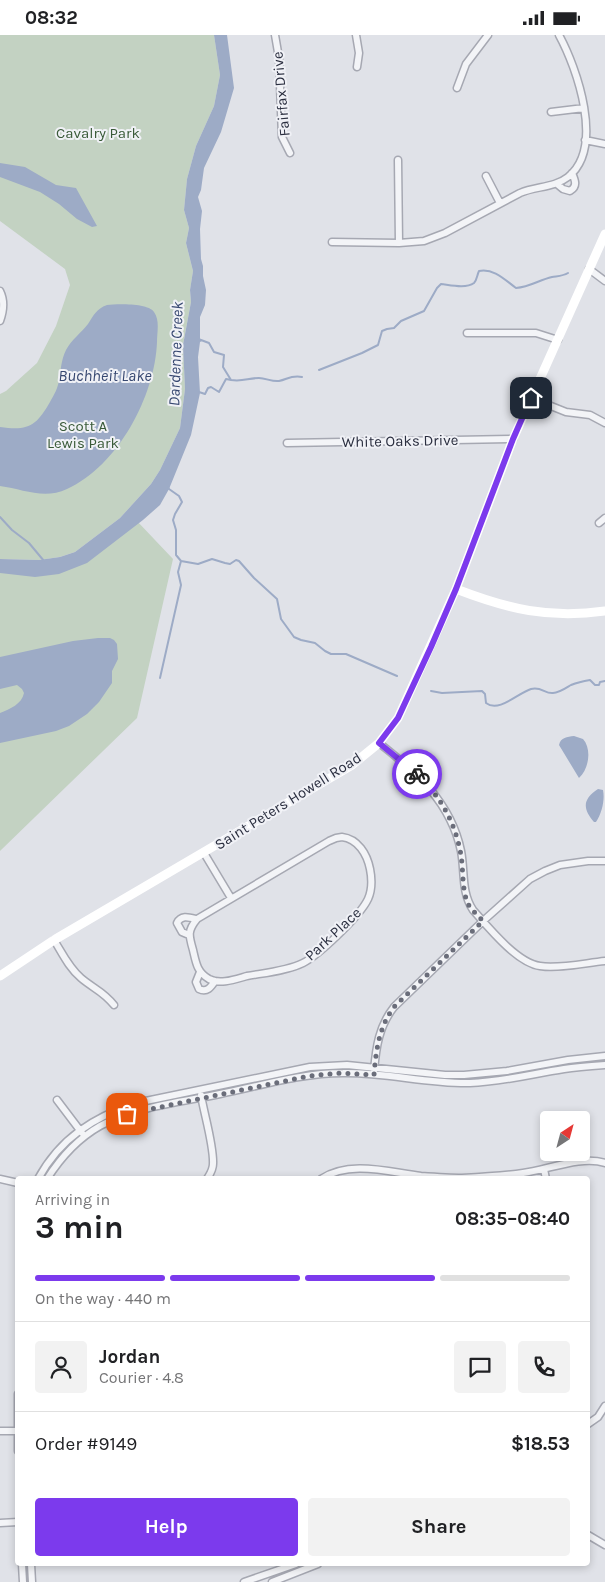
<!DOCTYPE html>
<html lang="en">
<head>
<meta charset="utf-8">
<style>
  :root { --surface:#fff; --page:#f2f2f2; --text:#202124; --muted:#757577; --line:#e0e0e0; --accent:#7c3aed }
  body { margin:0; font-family:Karla,sans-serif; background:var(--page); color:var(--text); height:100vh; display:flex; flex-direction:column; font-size:19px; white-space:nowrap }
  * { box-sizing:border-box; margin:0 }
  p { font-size:16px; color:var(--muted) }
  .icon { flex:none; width:28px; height:28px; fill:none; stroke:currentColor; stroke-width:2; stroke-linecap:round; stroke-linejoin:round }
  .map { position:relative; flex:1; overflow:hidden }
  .sheet { position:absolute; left:15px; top:1141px; width:575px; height:390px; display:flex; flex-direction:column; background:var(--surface); border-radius:5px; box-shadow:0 2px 8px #0003 }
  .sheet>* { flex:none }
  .needle { width:32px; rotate:36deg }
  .controls { position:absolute; left:540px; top:1076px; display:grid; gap:10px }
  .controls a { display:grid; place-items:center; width:50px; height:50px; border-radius:5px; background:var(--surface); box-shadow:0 2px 8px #0003; font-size:25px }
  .pin { position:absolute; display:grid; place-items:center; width:42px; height:42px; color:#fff; margin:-21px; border-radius:10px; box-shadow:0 2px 8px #0006 }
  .courier { position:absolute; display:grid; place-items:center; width:50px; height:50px; margin:-25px; border:4px solid #7c3aed; border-radius:50%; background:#fff; color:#222; box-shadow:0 1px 6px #0007 }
  .overview em { font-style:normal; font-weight:700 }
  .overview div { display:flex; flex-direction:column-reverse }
  .overview { display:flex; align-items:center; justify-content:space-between; height:85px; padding:0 20px }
  h1 { font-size:32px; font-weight:700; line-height:38px }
  .bar { display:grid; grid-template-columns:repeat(4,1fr); gap:8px 5px; align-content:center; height:60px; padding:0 20px }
  .bar i { height:6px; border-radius:4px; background:var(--line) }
  .bar .current { background:var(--accent) }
  .bar p { grid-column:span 4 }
  .line { display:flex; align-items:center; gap:12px; padding:0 20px; border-top:1px solid var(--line) }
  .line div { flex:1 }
  .round { display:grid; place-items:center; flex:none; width:52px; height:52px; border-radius:5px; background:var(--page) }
  .action { display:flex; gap:10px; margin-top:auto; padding:10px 20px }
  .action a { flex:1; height:58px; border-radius:5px; background:var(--accent); color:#fff; font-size:20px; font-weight:700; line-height:58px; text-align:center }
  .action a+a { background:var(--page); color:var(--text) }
  .status { display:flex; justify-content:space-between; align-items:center; height:35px; padding:0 25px; background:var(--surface); direction:ltr }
  .status svg { height:14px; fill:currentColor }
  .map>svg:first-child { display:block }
  .green { fill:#c3d2c2 }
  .water { fill:#9dabc6 }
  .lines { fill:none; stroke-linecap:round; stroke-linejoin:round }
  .stream { stroke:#9dabc6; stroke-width:2 }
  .street-casing { stroke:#a6a8b2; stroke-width:9 }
  .street { stroke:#f3f4f7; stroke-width:6 }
  .secondary { stroke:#fff; stroke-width:9 }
  .done { stroke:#6a6d7a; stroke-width:5; stroke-dasharray:0 9 }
  .route { stroke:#7c3aed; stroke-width:6 }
  .labels { text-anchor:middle; stroke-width:4; stroke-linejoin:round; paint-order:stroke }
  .street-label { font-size:15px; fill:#2a2e3f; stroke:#f0f1f6 }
  .park-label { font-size:15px; fill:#395a38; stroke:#f0f1f6 }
  .water-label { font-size:16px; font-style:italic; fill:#364770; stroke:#f0f1f6 }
</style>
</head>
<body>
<div class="status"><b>08:32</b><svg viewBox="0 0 49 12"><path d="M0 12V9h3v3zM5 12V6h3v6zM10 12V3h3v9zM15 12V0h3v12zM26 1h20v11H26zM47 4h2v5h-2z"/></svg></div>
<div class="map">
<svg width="605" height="1547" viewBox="0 0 605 1547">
  <rect width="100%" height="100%" fill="#e0e2e8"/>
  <path class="green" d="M0,0H214L220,40L214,71L196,111L187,144L184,175L189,193L186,208L193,236L190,255L191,267L183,310L185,354L180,393L160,435L151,449L120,483L75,517L60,522L39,525L0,524V359L6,356L37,328L56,291L70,250L65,234L0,186Z
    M136,485L173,524L137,683L0,816V533L66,526Z"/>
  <path class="water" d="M214,0H227L234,53L221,97L204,133L201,155L198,162L202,176L200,194L201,224L203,231V241L206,255L205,270L200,282V303L202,306L200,307L198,322L200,358L191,400L169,454L160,470L143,485L87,528L59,539L35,542L0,538V524L39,525L60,522L75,517L120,483L151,449L160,435L180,393L185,354L183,310L191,267L190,255L193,236L186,208L189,193L184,175L187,144L196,111L214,71L220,40Z
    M0,128L25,132L56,150L76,153L97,191L92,192L77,184L59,169L40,157L0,142Z
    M107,270C117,269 148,268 154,277C160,285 157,297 157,307C155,361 118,431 67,454C44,465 23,454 0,451V392C29,396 36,391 50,367C54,360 58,353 59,345C61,335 61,325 66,315C71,305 81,298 88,289C94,280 96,274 107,270Z
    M98,603H110L114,605L117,609L118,624L112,636V648L99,667L87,679L69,691L56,696L0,708V678C10,674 22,669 24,658L22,654L17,650L0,654V622L73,606Z
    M574,701L583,704C592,714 589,734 579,743L559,710C561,702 567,702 574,701Z
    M598,754L603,755C605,765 602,778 596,787H594C582,773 583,764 598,754Z"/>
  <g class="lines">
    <path class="stream" d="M201,305L209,308L214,317L224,320L223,332L231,345C243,347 248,343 259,343C266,343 272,347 279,346C288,344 291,340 302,342
      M319,335L362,318L378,310L382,296L387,294L394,293L401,286L424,276L437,253L441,249C450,250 466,254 474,248C477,245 477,240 479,236C494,233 505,245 516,253C530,252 539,245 552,242C558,241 563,241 568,238
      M199,357L205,359L208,353L211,352L219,357L226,344L231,345
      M168,452L169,454L179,461L182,467L175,479L173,485L176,495V520L181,526L198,529L212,524L225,528L230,529L236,525L239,526L254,543L277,564L281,584L294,602L301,605L315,608L325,616L331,619H346L397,641
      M0,482L12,495L29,508L44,526
      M160,643L181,550L178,537L181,526
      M431,656L442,658L482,656L485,659L486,668C499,678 518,658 531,654C541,651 545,659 553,658C559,658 566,653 571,650C576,648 584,646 590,645L595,650H599L600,647L605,646"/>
    <defs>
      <path id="street" d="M275,0L279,23L282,102L290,118
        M356,0L359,18L357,32
        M457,53L466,29L488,0
        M551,77L584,73
        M585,105L605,109
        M398,125L399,208
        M486,141L500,168
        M557,149L563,154L570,156C578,151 575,145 572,138
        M332,207L399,208L424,206L445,198L520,158C536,151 554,153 568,142C605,113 577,33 559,0
        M589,234L605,246
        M0,256C5,266 4,275 0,286
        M467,298H536L558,305
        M531,363L566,377L590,380L605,388
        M287,408L513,404
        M599,488L605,483
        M379,708C416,737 451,767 461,816C465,836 461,857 473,875C488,892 517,928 540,931C559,934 585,928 605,926
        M342,802C358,804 367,819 370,834C372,844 372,855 368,864C360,881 319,920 303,928C287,936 264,938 247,941C236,944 220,950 209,944C197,937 196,928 193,915C189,901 187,896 197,884L329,806L336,803Z
        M204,818L231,863
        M189,900L182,897L177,888C181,880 188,882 196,884
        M54,905C62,918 69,933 81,943C94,954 103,956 114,970
        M200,937L196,947L199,954C207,958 211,952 215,946
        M374,1036C376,1012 379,991 394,972L483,886L530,844L545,836L560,830L588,826H605
        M201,1060C204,1079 214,1111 213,1129C213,1135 210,1139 207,1144
        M57,1065L82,1098
        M544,1134L546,1144
        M0,1144L18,1148
        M38,1144C60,1103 94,1082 136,1068L310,1032L347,1030L445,1040H464L507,1036L568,1025L605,1021
        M47,1144C61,1122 77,1104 100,1091C134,1072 182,1067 220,1059C260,1051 301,1038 343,1038C385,1037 427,1049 470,1048C502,1047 532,1039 564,1034C577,1032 591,1031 605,1030
        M321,1144C350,1125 388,1137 421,1141C435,1142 449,1143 462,1143C483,1142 503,1141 523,1138C547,1135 582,1120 605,1128
        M18,1359V1416
        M588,1389L598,1382L605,1371
        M0,1396H18
        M0,1488L18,1487
        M588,1500L605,1510
        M22,1529L23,1547
        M31,1529L32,1547
        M244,1547L296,1529
        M272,1547L318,1529"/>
    </defs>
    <use href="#street" class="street-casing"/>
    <use href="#street" class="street"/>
    <path class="secondary" d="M456,554C508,574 549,584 605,576
      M0,941L54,905L352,730L379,708L398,683L456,554L513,404L605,199"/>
  </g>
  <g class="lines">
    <path class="done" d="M127,1079L309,1041L341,1038L374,1040C376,1015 379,992 394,972L483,886C478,881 472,875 468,869C461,853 464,832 460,815C454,785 439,760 417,739"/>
    <path class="route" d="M417,739L379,708L398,683L431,612L456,554L513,404L531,363"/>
  </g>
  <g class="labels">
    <g class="street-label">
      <text transform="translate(281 59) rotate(-95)" y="5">Fairfax Drive</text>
      <text transform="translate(400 406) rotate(-1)" y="5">White Oaks Drive</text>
      <text transform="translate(288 766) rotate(-32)" y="5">Saint Peters Howell Road</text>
      <text transform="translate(333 899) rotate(-43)" y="5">Park Place</text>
    </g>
    <g class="park-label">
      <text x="98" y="103">Cavalry Park</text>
      <text x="83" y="396">Scott A<tspan x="83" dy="17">Lewis Park</tspan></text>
    </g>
    <g class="water-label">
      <text transform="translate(175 319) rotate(-88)" y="6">Dardenne Creek</text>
      <text x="105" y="346">Buchheit Lake</text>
    </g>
  </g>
</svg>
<div class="controls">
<a><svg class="needle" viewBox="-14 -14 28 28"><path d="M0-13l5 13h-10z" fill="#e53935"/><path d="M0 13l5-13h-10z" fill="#757577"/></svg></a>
</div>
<div class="pin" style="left:127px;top:1079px;background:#ea580c"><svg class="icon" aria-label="bag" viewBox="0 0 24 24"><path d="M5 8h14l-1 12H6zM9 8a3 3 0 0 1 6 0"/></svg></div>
<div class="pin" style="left:531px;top:363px;background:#1f2937"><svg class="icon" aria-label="home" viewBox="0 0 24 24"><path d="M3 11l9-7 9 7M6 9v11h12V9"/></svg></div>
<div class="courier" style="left:417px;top:739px"><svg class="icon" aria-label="bike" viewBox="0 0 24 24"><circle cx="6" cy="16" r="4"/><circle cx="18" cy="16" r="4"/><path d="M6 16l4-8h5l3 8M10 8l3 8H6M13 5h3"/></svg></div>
<section class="sheet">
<div class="overview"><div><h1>3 min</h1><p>Arriving in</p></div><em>08:35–08:40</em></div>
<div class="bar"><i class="current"></i><i class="current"></i><i class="current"></i><i></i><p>On the way · 440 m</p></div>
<div class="line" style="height:90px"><a class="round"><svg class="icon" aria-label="person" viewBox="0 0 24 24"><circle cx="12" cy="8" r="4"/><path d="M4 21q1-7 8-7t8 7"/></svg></a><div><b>Jordan</b><p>Courier · 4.8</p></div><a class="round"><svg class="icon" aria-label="chat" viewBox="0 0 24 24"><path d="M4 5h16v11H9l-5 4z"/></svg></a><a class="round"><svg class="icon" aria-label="phone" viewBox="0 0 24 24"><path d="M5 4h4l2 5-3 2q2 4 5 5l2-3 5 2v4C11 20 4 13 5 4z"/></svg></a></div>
<div class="line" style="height:65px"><div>Order #9149</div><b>$18.53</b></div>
<div class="action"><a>Help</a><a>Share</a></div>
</section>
</div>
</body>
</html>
